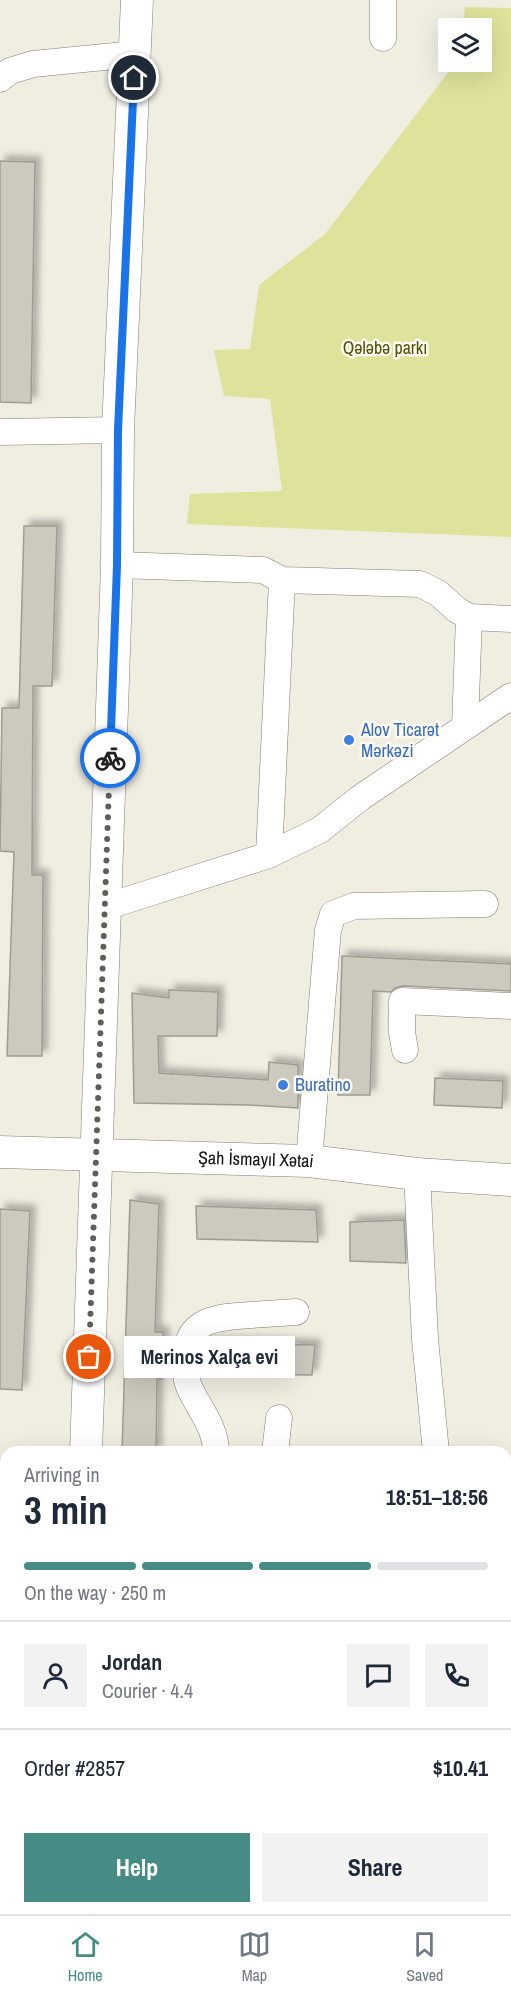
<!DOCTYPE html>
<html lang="en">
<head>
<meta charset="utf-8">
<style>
  :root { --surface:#fff; --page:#f2f2f3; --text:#1f2937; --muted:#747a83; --line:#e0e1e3; --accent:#468c84 }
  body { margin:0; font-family:"Archivo Narrow",sans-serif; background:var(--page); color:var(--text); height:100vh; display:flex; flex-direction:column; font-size:22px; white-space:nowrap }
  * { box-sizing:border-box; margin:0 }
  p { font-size:20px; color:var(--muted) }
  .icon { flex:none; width:33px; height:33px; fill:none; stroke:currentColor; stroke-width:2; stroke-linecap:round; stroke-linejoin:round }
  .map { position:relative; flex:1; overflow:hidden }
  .drawer { position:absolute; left:0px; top:1446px; width:512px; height:468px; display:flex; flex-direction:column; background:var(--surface); border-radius:18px 18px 0 0; box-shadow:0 6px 24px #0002 }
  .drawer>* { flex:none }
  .tools { position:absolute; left:438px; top:18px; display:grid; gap:12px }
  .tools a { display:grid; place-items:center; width:54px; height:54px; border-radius:0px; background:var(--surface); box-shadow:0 6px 24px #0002; font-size:30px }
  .pin { position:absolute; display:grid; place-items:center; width:51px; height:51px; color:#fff; margin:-26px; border:3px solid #fff; border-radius:50%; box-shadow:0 2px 6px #0007 }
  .courier { position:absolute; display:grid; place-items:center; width:60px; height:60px; margin:-30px; border:4px solid #1a73e8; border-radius:50%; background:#fff; color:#222; box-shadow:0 2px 8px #0007 }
  .bubble { position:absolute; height:42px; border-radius:0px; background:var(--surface); box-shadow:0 6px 24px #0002; font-size:20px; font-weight:700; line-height:42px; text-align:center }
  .headline em { font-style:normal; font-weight:700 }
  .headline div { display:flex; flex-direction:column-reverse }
  .headline { display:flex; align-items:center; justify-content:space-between; height:102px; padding:0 24px }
  h1 { font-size:39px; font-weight:700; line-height:45px }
  .bar { display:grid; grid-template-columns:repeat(4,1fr); gap:9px 6px; align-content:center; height:72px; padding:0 24px }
  .bar i { height:8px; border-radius:4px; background:var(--line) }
  .bar .active { background:var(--accent) }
  .bar p { grid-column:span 4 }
  .line { display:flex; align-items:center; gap:15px; padding:0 24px; border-top:2px solid var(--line) }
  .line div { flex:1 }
  .round { display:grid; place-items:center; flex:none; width:63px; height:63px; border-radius:0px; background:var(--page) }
  .button { display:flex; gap:12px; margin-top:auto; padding:12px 24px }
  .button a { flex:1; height:69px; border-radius:0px; background:var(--accent); color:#fff; font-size:24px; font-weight:700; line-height:69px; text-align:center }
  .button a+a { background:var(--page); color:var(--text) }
  .tab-bar { display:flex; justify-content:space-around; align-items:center; height:84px; border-top:2px solid var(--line); background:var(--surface); font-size:16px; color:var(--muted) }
  .tab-bar a { display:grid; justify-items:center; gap:3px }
  .tab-bar .active { color:var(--accent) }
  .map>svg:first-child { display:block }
  .built { fill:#e6e1ce }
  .green { fill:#dfe29b }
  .building { fill:#ccc9be; stroke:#9f9d92; stroke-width:1.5; filter:url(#shadow) }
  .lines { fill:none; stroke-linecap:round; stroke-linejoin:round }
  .minor-casing { stroke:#807d73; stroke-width:27 }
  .major-casing { stroke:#807d73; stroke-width:33 }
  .minor { stroke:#fff; stroke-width:26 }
  .major { stroke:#fff; stroke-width:32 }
  .done { stroke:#605e57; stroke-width:6; stroke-dasharray:0 10.8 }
  .route { stroke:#1a73e8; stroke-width:8 }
  .shop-dot { fill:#3f7fe0; stroke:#fdfaef; stroke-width:2 }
  .labels { text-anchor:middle; stroke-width:5; stroke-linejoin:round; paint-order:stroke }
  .park-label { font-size:18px; fill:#515104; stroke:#fdfaef }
  .shop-label { font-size:18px; fill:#366cbe; stroke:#fdfaef; text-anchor:start }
  .street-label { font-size:18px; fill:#12110d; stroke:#fdfaef }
</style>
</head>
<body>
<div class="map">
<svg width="511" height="1914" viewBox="0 0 511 1914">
  <defs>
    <filter id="shadow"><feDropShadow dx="5.5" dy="-5.5" stdDeviation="3" flood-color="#0004"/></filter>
  </defs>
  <rect width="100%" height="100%" fill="#f0ede1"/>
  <path class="built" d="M0,1791H6V1908H37V1914H0Z"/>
  <path class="green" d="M465,7L511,8V537L187,524L190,494L282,491L270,399L224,396L214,350L250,349L259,285L325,234L456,62H482V28H462Z"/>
  <path class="building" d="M0,161L35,162L31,403L0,402Z
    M24,526H57L52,686H33L32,875H43L42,1056H7L14,852L0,851L2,708H19Z
    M342,956L511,964V991L403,986L395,988L391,992L373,991L370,1095H338Z
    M169,990L218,992L217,1036H158L159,1073L268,1080L269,1062L298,1065V1108L249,1105L134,1103L132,993L169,998Z
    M435,1078L503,1081L502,1108L434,1105Z
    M130,1200L159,1204L155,1332H163L162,1379H157L156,1452H122Z
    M196,1206L316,1210L318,1242L197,1239Z
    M0,1209L30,1211L22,1390L0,1389Z
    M404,1220L406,1263L350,1261V1222Z
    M204,1343L315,1345L312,1375L201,1374V1358Z"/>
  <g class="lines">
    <defs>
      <path id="minor" d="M383,0V38
        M0,79L10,71L33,64L135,54
        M0,432L118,430
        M117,565L263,570L282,580L420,584L438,593L457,610L469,617L511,619
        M465,727L469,617
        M269,855L282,580
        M105,907L269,855L320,830L360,798L511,696
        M405,1050L402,1032V1001L511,1006
        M309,1161L328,930L333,914L354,906L485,904
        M417,1174L425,1339L436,1452
        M216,1452C216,1428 200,1410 190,1389C185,1379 186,1368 186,1357C187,1318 219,1317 250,1315C265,1314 280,1313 296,1312
        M275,1452L279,1418
        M0,1822H6
        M182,1914V1908"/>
      <g id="major">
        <path id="s1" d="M0,1152L309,1161L417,1174L511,1180"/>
        <path d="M86,1452L117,565L118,430L137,0"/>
        <path d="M72,1914V1908"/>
      </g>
    </defs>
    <use href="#minor" class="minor-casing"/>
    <use href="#major" class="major-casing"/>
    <use href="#minor" class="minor"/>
    <use href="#major" class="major"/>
  </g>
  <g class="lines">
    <path class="done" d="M89,1357L110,758"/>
    <path class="route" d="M110,758L117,565L118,430L134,78"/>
  </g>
  <g class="shop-dot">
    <circle cx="349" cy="740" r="6"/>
    <circle cx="283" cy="1085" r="6"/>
  </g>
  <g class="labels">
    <g class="park-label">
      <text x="385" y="354">Qələbə parkı</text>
    </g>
    <g class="shop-label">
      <text x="361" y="736">Alov Ticarət<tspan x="361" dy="21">Mərkəzi</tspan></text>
      <text x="295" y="1091">Buratino</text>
    </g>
    <g class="street-label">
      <text dy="6" stroke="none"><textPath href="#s1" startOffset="256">Şah İsmayıl Xətai</textPath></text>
    </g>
  </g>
</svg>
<div class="tools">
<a><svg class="icon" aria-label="layers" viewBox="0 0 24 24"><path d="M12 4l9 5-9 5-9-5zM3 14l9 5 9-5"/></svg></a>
</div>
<div class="pin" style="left:89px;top:1357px;background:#ea580c"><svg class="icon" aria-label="bag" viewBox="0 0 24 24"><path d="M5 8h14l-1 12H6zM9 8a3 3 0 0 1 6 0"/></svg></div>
<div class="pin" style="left:134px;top:78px;background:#1f2937"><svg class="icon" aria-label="home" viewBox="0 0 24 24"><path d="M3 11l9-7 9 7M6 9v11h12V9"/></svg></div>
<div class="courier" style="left:110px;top:758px"><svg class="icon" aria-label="bike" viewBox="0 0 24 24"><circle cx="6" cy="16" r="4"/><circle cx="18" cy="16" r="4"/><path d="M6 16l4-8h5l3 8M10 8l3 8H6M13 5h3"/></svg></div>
<div class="bubble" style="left:124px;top:1336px;width:171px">Merinos Xalça evi</div>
<section class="drawer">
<div class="headline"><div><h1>3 min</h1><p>Arriving in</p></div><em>18:51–18:56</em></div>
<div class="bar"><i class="active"></i><i class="active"></i><i class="active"></i><i></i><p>On the way · 250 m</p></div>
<div class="line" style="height:108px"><a class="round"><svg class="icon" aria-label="person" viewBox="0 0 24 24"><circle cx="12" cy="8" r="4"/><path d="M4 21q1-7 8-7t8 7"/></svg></a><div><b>Jordan</b><p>Courier · 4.4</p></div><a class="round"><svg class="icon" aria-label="chat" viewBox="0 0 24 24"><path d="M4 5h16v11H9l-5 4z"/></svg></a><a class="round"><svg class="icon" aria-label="phone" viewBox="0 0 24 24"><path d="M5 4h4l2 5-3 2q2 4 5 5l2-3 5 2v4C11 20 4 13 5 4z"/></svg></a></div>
<div class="line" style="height:78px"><div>Order #2857</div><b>$10.41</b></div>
<div class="button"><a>Help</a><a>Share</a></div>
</section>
</div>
<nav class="tab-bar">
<a class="active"><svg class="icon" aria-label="home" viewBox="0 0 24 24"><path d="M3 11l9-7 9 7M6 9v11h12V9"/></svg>Home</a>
<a><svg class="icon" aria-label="map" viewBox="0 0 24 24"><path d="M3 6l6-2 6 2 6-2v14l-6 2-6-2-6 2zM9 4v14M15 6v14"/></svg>Map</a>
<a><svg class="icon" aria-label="saved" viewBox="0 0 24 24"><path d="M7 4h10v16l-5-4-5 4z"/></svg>Saved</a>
</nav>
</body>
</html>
